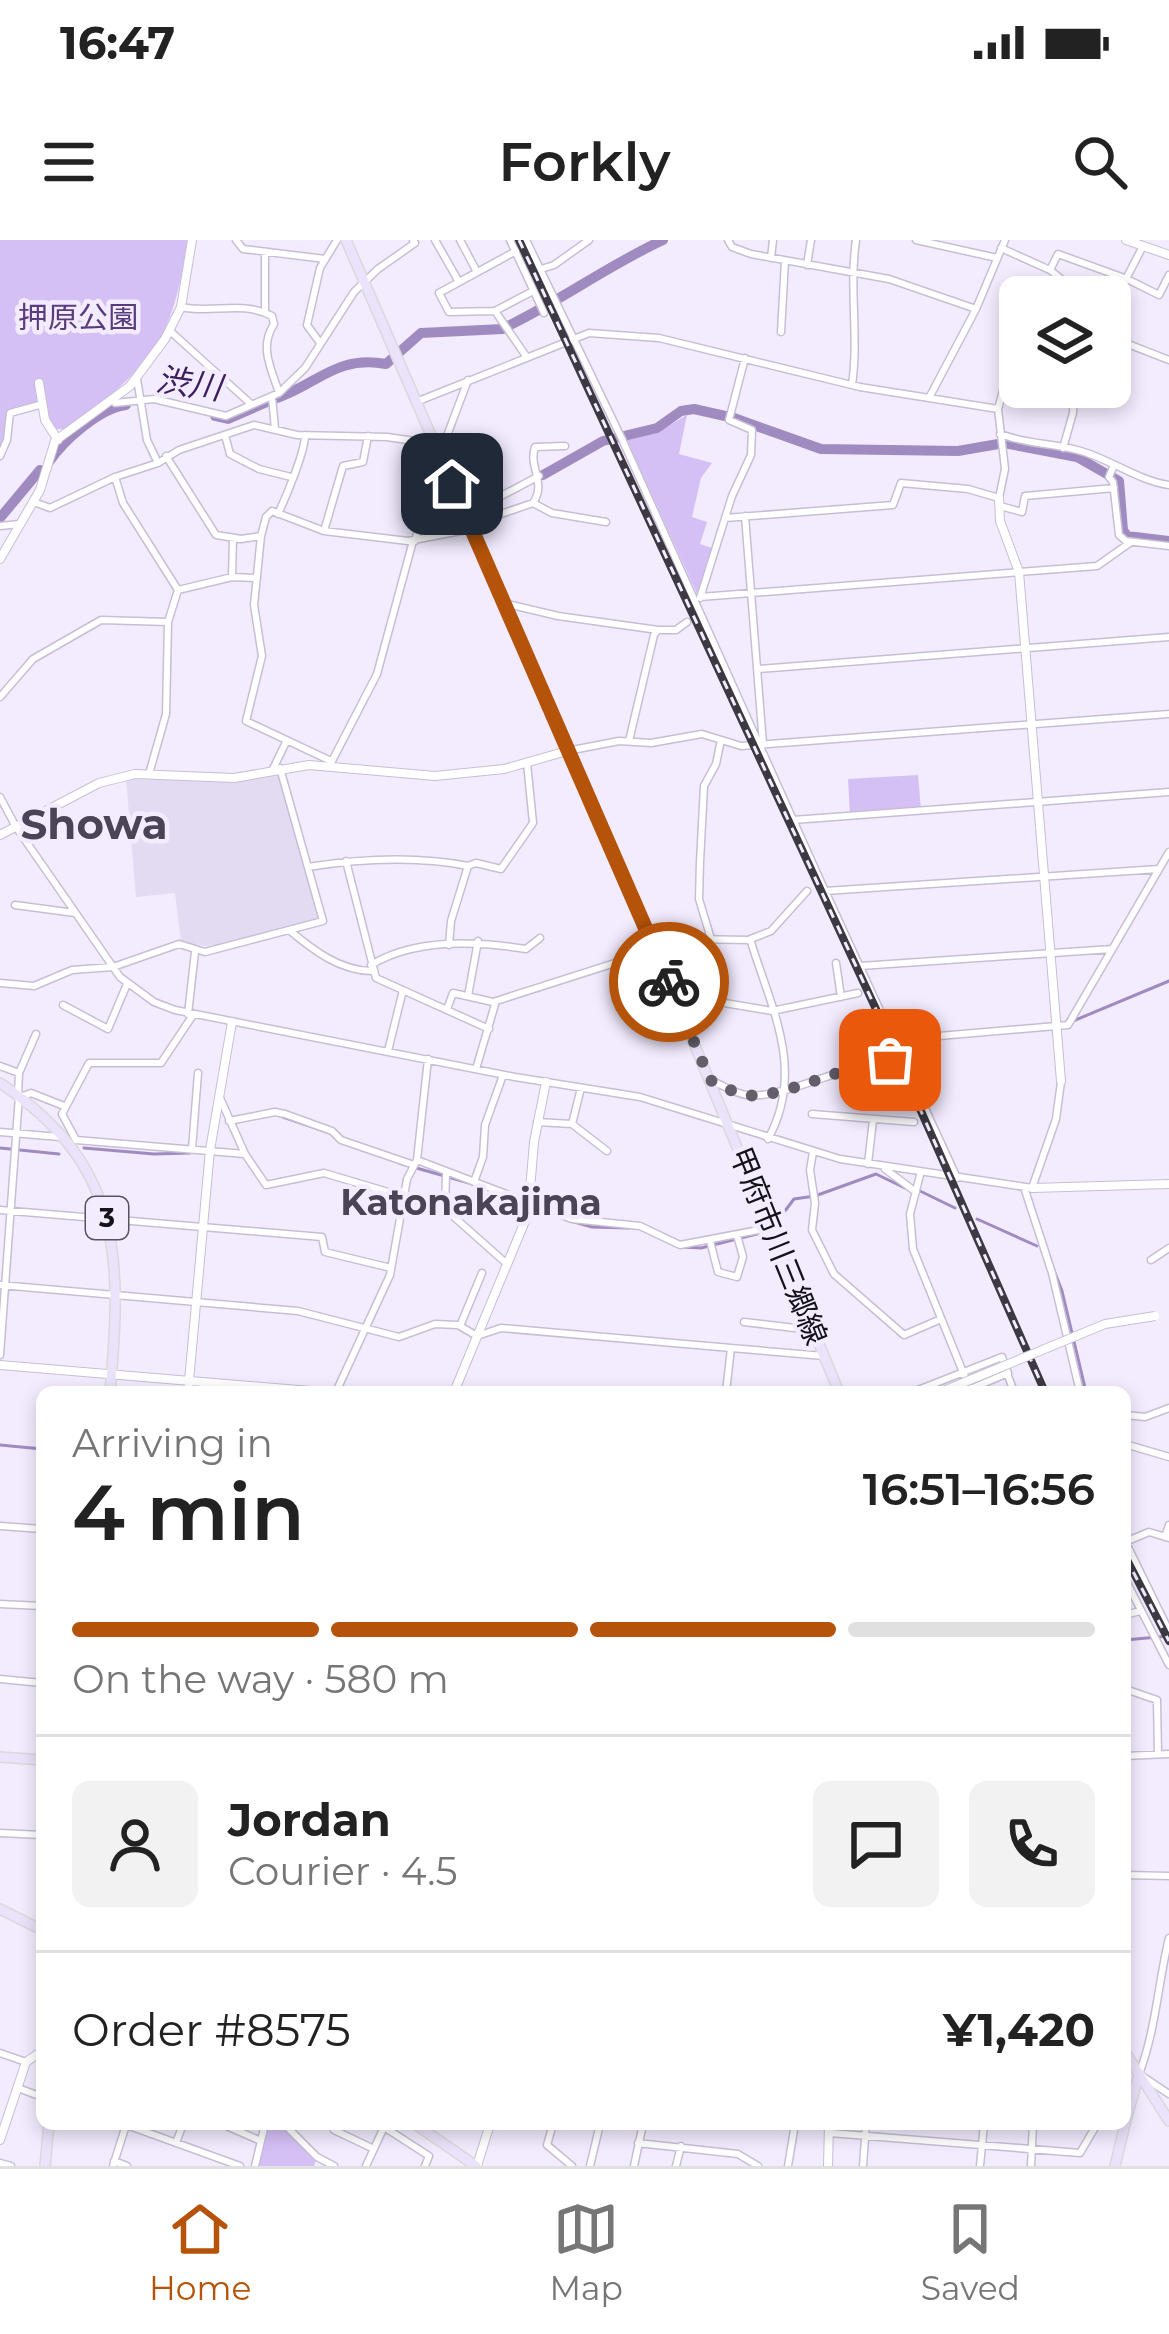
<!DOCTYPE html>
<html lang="en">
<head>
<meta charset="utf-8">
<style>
  :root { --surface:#fff; --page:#f2f2f2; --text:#222; --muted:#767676; --line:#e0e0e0; --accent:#b45309 }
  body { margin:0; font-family:Montserrat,"Noto Sans JP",sans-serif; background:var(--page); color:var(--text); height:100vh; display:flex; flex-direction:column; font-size:45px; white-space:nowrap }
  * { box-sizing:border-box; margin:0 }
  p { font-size:39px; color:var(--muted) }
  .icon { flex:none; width:66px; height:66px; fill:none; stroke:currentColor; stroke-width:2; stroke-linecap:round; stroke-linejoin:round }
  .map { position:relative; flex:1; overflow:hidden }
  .sheet { position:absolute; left:36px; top:1146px; width:1095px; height:744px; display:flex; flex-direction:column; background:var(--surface); border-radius:18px; box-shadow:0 6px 18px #0003 }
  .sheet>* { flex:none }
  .buttons { position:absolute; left:999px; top:36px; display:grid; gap:24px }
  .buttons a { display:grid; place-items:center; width:132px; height:132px; border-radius:18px; background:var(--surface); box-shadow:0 6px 18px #0003; font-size:60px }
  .pin { position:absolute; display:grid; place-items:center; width:102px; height:102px; color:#fff; margin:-51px; border-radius:24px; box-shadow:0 6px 18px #0006 }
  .courier { position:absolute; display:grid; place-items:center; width:120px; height:120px; margin:-60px; border:9px solid #b45309; border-radius:50%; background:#fff; color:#222; box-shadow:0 3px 15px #0007 }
  .head em { font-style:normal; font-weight:600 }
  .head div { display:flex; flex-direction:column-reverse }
  .head { display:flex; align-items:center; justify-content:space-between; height:204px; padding:0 36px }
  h1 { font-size:78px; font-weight:600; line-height:90px }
  .bar { display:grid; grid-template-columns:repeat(4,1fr); gap:18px 12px; align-content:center; height:144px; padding:0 36px }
  .bar i { height:15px; border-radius:9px; background:var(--line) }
  .bar .selected { background:var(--accent) }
  .bar p { grid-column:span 4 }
  .line { display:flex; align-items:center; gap:30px; padding:0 36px; border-top:3px solid var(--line) }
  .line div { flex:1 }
  .round { display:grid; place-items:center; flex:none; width:126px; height:126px; border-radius:18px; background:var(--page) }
  .status { display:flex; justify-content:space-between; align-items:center; height:84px; padding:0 60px; background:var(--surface); direction:ltr }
  .status svg { height:33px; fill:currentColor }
  header { display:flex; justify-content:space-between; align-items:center; height:156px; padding:0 36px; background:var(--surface); font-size:54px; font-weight:600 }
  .menu { display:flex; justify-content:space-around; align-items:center; height:168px; border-top:3px solid var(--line); background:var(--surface); font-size:33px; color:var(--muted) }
  .menu a { display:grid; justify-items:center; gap:6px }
  .menu .selected { color:var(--accent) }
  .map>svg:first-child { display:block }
  .built { fill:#e3dbf2 }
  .green { fill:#d5c0f6 }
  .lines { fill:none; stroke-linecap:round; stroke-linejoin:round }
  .stream { stroke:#a08bc0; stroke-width:3 }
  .river { stroke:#a08bc0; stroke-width:10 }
  .street-casing { stroke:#c7bed5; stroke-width:9 }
  .secondary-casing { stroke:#c7bed5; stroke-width:10 }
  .primary-casing { stroke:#dad9da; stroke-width:12 }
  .street { stroke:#fff; stroke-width:6 }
  .secondary { stroke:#fff; stroke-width:8 }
  .primary { stroke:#ebe2fb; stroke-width:9 }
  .rail-casing { stroke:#3d3943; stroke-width:8 }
  .rail { stroke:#f3ecff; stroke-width:3; stroke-dasharray:9; stroke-linecap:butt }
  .secondary-bridge-casing { stroke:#c7bed5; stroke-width:10; stroke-linecap:butt }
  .secondary-bridge { stroke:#fff; stroke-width:8 }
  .done { stroke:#635e6a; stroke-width:12; stroke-dasharray:0 21.6 }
  .route { stroke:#b45309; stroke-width:15 }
  .labels { text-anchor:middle; stroke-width:9; stroke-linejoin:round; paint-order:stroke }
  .shield { fill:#f3ecff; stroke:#58535f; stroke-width:3 }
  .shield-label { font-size:27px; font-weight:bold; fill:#15121a }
  .park-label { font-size:30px; fill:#5a3c7e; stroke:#f3ecff }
  .street-label { font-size:30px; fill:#15121a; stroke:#f3ecff }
  .water-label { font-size:33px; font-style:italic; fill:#3d1e5e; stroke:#f3ecff }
  .quarter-label { font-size:36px; font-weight:bold; fill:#4b4457; stroke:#f3ecff }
  .district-label { font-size:42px; font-weight:bold; fill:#4b4457; stroke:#f3ecff }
</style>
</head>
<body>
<div class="status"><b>16:47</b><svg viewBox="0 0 49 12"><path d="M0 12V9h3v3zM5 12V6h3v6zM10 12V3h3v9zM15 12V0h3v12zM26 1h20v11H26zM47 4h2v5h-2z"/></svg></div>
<header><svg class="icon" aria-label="menu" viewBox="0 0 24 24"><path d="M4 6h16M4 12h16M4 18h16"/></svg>Forkly<svg class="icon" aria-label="search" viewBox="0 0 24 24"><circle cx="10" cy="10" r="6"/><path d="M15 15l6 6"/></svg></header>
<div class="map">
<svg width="1169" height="1926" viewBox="0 0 1169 1926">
  <rect width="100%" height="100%" fill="#f3ecff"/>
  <path class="built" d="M279,531L319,678L229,704L207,706L181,702L175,653L136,657L126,539L234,542Z"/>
  <path class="green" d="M0,0H187C173,106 149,126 68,189H53L48,182L45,160L9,171L5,202L0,214Z
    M687,175L679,214L712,223L701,238L692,277L707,282L700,304L712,308L697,354L626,198L656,193Z
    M918,535L921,570L850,576L848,539Z
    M265,1884H284L317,1917L314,1926H255Z"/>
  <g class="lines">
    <path class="stream" d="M1073,781L1169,741
      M283,877L330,893L339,901
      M0,908L59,914
      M84,908L154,914L190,913
      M399,923L476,945
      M920,951L955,968
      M977,979L1037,1006
      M567,980L592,987L629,988
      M776,983L794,959L815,956L876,934L905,948
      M682,1007L701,1008L765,992
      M1048,1015L1062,1051L1086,1152
      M0,1205L42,1209
      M1125,1400L1169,1396"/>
    <path class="river" d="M510,85C563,59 609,25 663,0
      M277,158C318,144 336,115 386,124L421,93L503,89
      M215,176L228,179L267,162
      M49,222C64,200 100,168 126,165
      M543,235L603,201L657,188L681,171L694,169L734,178L821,209L958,211L1004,203L1077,217L1119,241L1123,290L1127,296L1169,301
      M0,278L40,230"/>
    <defs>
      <path id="street" d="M236,0L243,9L325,19
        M435,0L459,42
        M460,0L477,32
        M510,0L544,73
        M526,0L622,199L825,651L1159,629
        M728,0L732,7L751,14L889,39L976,69
        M916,0L997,18
        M1001,8L1050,30L1084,57
        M516,11L439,53L449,72L495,71L533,51
        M771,18L773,0
        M807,25L811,0
        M541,29L554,25L589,0
        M1050,30L1058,14L1127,39L1159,55L1169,35
        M181,67C212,74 242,60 272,76L274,84C259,107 271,128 279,153
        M1110,70L1143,6
        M495,71L526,116
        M265,72V13
        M170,91L251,164
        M781,92L785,21
        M1110,97L1169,120
        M320,103L307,85L320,28L337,0
        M137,139L147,200L158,223
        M852,145C859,97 849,49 856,0
        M272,157L275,189
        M929,158L976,69L1005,0
        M112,159L115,163L154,159L226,176L279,153L305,128L354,52L378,29L415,3L413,0
        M416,162L589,93L659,98L860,147L998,169
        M1000,194C1026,204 1051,203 1077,210C1109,218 1136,240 1169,245
        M225,195L230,214L259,229L291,237
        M1063,208L1073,173L1074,147
        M0,216L7,200L10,173L43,164
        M166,216L216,295L241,299L261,296L266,277L272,271L324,291L408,301L471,289
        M1114,225L1109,237L1113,242L1119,295L1126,301L1169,306
        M34,262L50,268L115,237L158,223L179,210L254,185L297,195L387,197L435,204
        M533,263C547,243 528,227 535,207L565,206
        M1000,266L1022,272L1025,256L1114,248
        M463,270L501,256L539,236
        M278,274C286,257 305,212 305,195
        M745,276L763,504
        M725,278L893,265L901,243L968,249L999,258L1005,229L998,169L1010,125L1020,111
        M469,285L533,263L552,273L606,282
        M0,286L20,284
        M324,291L343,226L363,222L368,196
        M261,296L254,365L262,416L246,481L331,521
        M415,301L431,238L468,140
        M232,337L233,298
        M178,350L232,337L257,338
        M700,357L1097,326L1131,302
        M700,358L732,256L751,215L752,190L729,180L745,118
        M503,363L558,376L658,390
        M758,429L1169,397
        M0,457L33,419L101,380L168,382L178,350L123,263L115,237
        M629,501L654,395L658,390H676L687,382
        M567,511L619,501L651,503L702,494L741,506L1169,474
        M331,523L377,434L413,301
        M273,529L286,502
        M149,534L166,474L168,382
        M0,557L16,587L120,737L154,762L175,770L515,837L640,857L840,919L1032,948L1056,879L1061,842
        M793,580L1169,552
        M346,621L376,738L489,789
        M308,627C359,619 417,616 468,626
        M826,653L957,938
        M15,665L75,673
        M289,690C313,710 340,731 372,731
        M711,699L699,659L700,622L704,546L716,524L721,500
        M750,699C771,768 806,830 768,899
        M449,705L451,681L468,626L476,623L501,629L533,583L527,523
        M836,723L841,757
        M371,725C415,698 476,701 526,709L540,698
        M860,726L1112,709
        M0,743L34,746L72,730L113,727L179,704L205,712L323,681L280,528
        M468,756L478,701
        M707,760L772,771L858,753
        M63,765L108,789L127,744
        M447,769L453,753L493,762L690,699L748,700L771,691L807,651
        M188,774L195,712
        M388,811L403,750
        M904,819L939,796L1068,785L1169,612
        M0,826L19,833
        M476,829L496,761
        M710,840C721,844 735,854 747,855C780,860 849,823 891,820
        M18,855L19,833L36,794
        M21,857L31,853L64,866
        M220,858L245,914L266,945L324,933L445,969L507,1024
        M812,874L914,882
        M229,881L275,872L285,874L332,891L341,900L414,925
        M537,882L572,884L607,911
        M572,884L581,848
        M0,892L60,897
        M76,900L62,874L89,823H161L193,775
        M76,900L245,914
        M192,909L198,833
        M813,912L810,930L815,963L812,990L834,1034L904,1095L941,1079
        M417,920L572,979L640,986L680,1005L769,988
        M868,924L873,880
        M885,929L916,952
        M920,935L910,974L913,1009L971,1152
        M474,942L483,917L485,885L503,835
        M1024,947L1052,1033L1080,1152
        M445,969L446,933
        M0,970L322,997L325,1012L391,1028
        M710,1001L718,1032L737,1037L743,1017L737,995
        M1151,1020L1169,1008
        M0,1045L298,1071L399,1097L435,1084L458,1085L477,1096L501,1088L731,1108
        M744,1082L812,1090
        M460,1086L482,1033
        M0,1115L19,856
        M1007,1133L1014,1152
        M336,1152L390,1035L407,939L417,920L428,819
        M726,1152L731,1108L824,1116
        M913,1152L1002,1117L1008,1133L963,1152
        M1125,1175L1145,1177L1169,1168
        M1125,1204L1169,1217
        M0,1286L42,1289
        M1165,1297L1169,1285
        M1125,1301L1169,1391
        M1125,1302L1149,1292L1169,1298
        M1125,1339L1169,1425
        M0,1364L42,1366
        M1125,1375L1140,1371
        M0,1439L42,1443
        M1125,1449L1157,1460L1158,1514
        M1125,1516L1169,1514
        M0,1593L42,1595
        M1125,1635L1169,1636
        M1169,1698C1158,1743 1156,1790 1139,1834L1169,1854
        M0,1813L26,1822
        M18,1848L42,1857
        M124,1884L240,1926
        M222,1884L261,1901
        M284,1884L317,1917L334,1926
        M337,1884L334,1890L374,1909
        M553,1884L547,1905L572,1926
        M830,1893L1080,1913L1097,1884
        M176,1903L183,1884
        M638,1903L738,1914L758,1926
        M114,1921L127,1926
        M0,1923L11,1926
        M113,1926L126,1885
        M255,1926L265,1884
        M366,1926L384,1887L429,1916L425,1926
        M590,1926L600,1884
        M634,1926L643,1884
        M676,1926L681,1906
        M788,1926L795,1884
        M863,1926L866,1884
        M980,1926L984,1884
        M1031,1926L1033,1884"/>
      <path id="secondary" d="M1126,0L1169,15
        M39,143L45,180L58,200
        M999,258L1000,281L1019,332L1061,841
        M0,319L40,250L55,201L130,146L165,99L181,67L192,0
        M0,595L99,543L135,534L234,538L309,525L435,536L504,529L567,511
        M1032,948L1169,944
        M0,1125L323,1152
        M188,1152L210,910L232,782
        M454,1152L528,974L534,902L546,842
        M0,1900L26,1822L42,1811
        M477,1926L490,1884
        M828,1926L829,1884"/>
      <path id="primary" d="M346,0L655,710L839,1152
        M0,843C123,925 122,1018 110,1152
        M0,1517L42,1520
        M0,1669L42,1690
        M1125,1812L1169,1881
        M1125,1883L1139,1834
        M415,1884L476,1926
        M45,1926L49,1884
        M1115,1926L1125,1884"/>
    </defs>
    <use href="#street" class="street-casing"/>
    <use href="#secondary" class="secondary-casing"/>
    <use href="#primary" class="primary-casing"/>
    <use href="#street" class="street"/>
    <use href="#secondary" class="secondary"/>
    <use href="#primary" class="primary"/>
    <defs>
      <path id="rail" d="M519,0L875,767L1045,1152
        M1125,1316L1169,1401"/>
    </defs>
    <use href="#rail" class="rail-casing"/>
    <use href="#rail" class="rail"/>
    <defs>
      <path id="secondary-bridge" d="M941,1152L1105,1084L1155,1076"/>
    </defs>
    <use href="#secondary-bridge" class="secondary-bridge-casing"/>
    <use href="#secondary-bridge" class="secondary-bridge"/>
  </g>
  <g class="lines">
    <path class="done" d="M669,742L710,840C721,845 735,854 747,855C780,860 849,823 890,820"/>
    <path class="route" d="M452,244L669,742"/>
  </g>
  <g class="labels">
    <rect class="shield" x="86" y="957" width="42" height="42" rx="9"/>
    <g class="shield-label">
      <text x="107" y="987">3</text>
    </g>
    <g class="park-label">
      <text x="78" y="88">押原公園</text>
    </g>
    <g class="street-label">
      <text transform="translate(778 1006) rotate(68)" y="10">甲府市川三郷線</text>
    </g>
    <g class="water-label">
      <text transform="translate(189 143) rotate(8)" y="12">渋川</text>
    </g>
    <g class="quarter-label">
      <text x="471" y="975">Katonakajima</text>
    </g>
    <g class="district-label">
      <text x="94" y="599">Showa</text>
    </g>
  </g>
</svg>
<div class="buttons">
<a><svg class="icon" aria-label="layers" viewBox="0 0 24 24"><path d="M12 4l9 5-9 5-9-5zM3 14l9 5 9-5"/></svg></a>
</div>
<div class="pin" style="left:890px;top:820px;background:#ea580c"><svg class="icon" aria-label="bag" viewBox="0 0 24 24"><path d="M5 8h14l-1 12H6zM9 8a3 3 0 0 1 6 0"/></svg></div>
<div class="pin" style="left:452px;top:244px;background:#1f2937"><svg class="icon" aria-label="home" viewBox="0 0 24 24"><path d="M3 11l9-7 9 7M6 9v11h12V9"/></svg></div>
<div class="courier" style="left:669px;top:742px"><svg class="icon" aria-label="bike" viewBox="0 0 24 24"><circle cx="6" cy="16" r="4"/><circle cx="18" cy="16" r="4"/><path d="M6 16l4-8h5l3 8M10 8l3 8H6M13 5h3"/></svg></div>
<section class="sheet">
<div class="head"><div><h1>4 min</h1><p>Arriving in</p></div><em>16:51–16:56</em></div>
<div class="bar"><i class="selected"></i><i class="selected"></i><i class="selected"></i><i></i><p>On the way · 580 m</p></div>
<div class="line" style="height:216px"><a class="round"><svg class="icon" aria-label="person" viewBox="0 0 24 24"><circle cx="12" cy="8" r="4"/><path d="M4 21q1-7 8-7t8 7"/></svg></a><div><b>Jordan</b><p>Courier · 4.5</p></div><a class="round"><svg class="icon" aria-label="chat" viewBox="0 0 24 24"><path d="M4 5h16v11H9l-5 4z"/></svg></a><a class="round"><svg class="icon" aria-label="phone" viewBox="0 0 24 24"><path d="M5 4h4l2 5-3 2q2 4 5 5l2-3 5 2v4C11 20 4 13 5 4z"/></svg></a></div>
<div class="line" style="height:156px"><div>Order #8575</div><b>¥1,420</b></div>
</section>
</div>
<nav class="menu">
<a class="selected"><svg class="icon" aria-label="home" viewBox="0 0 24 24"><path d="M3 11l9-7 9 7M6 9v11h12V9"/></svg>Home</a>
<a><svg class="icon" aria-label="map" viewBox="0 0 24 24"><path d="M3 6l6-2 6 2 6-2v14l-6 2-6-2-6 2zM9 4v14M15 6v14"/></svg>Map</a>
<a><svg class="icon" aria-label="saved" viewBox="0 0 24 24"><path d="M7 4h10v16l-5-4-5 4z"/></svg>Saved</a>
</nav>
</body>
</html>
